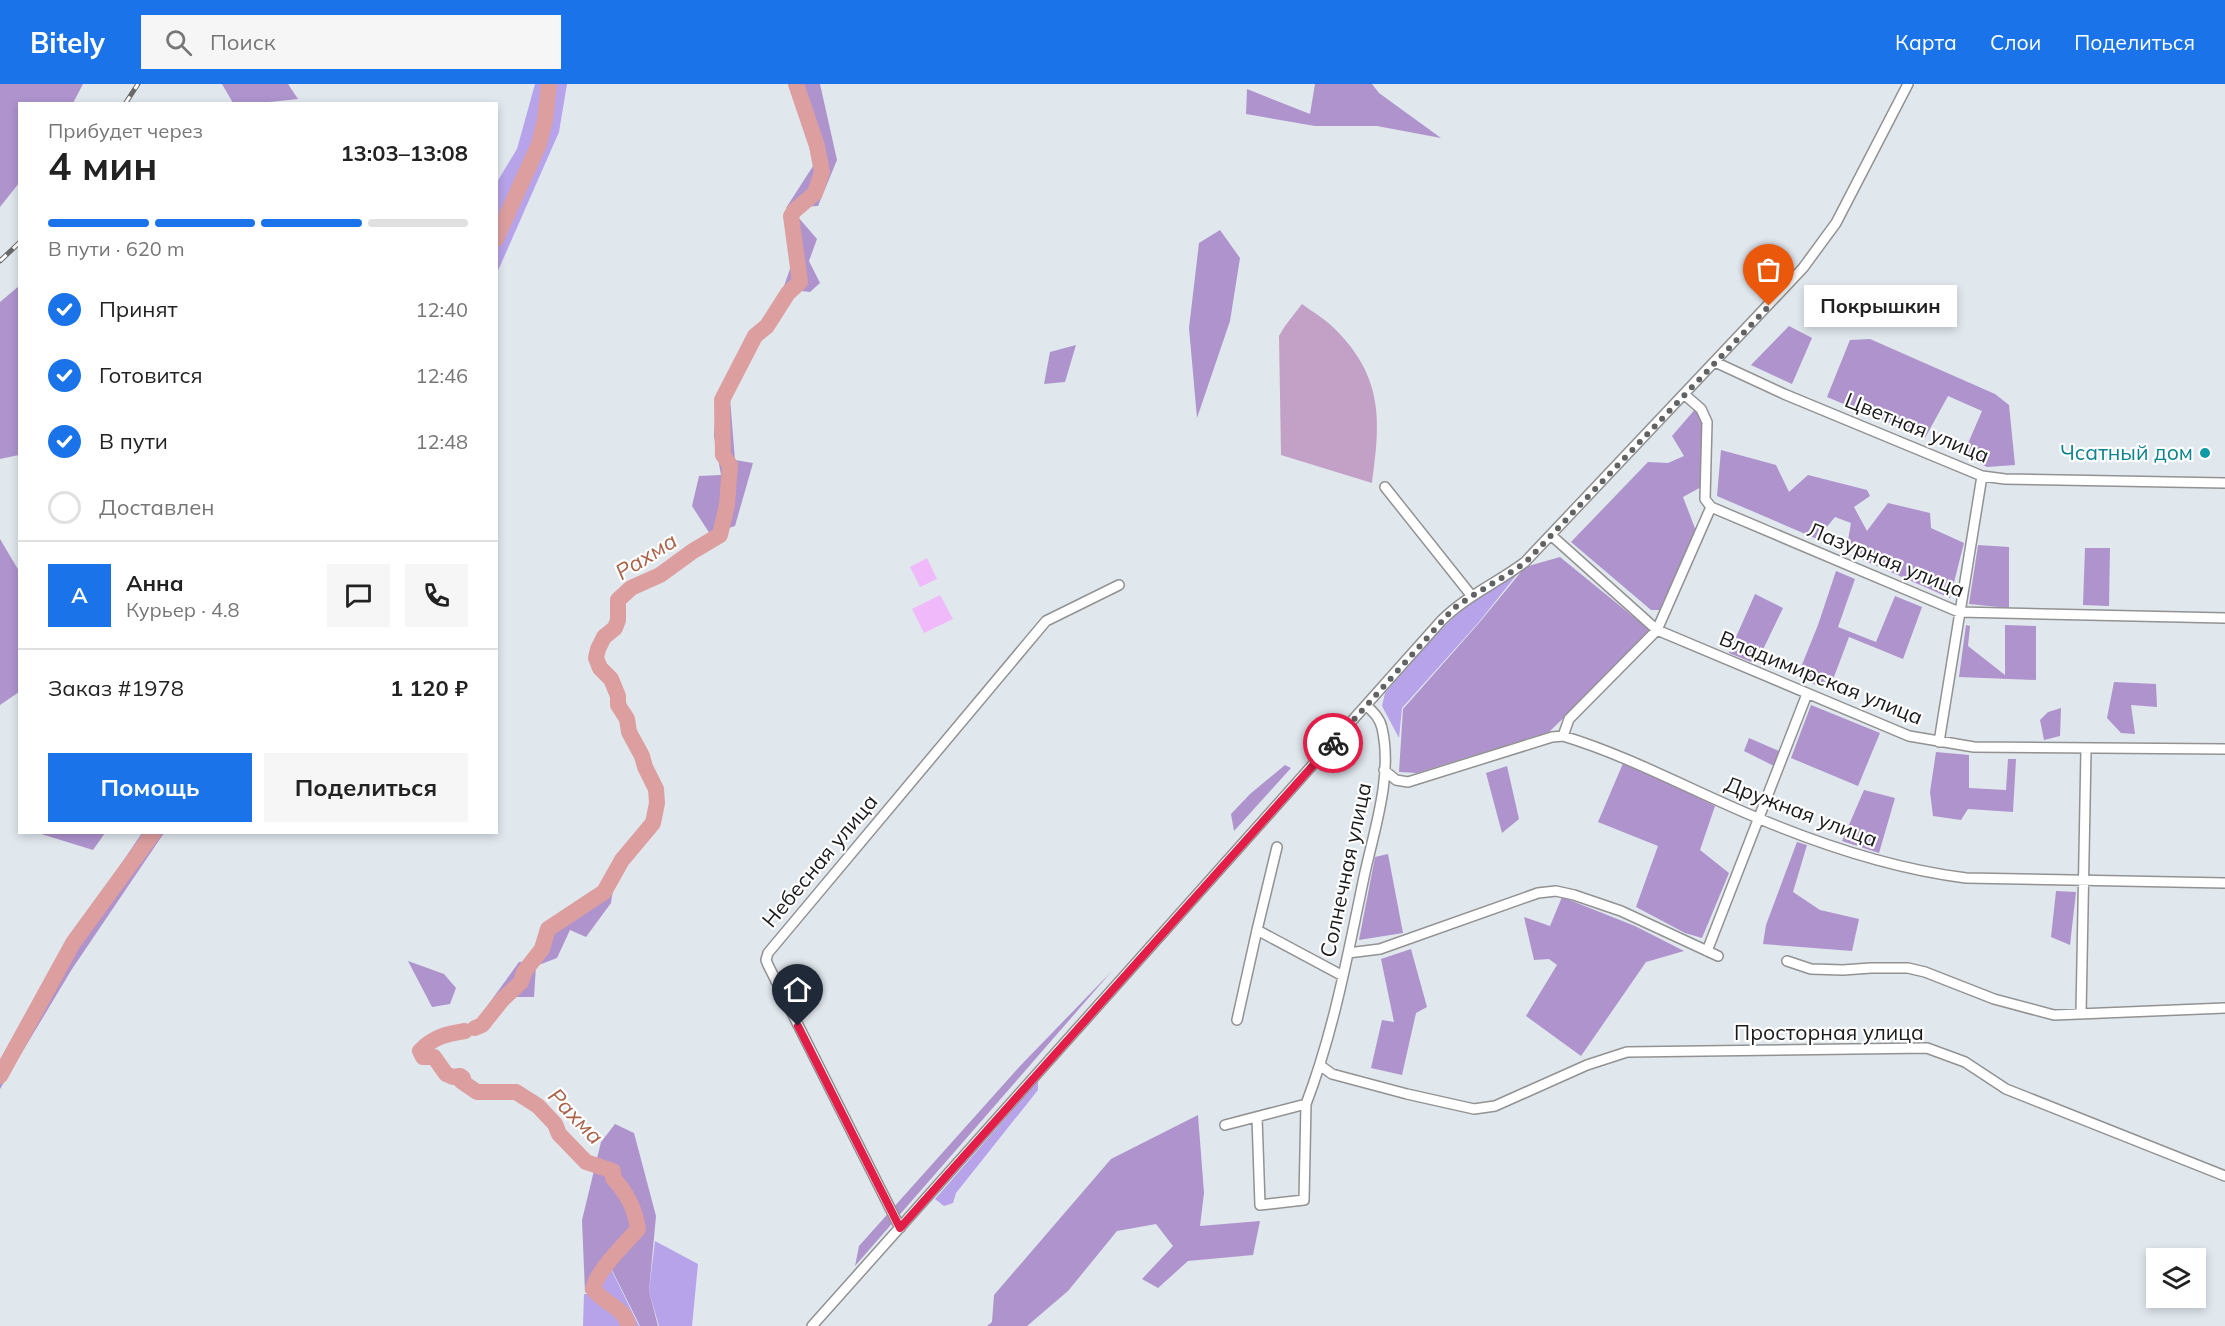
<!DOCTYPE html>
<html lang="ru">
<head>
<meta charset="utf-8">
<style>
  :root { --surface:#fff; --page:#f6f6f6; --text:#222; --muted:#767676; --line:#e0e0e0; --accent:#1a73e8 }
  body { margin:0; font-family:Mulish,sans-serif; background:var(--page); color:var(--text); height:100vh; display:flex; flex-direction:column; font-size:22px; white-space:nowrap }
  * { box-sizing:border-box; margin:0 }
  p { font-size:20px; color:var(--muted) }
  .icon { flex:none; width:33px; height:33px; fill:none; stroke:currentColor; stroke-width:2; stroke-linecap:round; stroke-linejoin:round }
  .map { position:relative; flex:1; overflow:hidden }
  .sheet { position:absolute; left:18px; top:18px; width:480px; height:732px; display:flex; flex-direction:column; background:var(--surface); border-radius:0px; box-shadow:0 3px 9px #0003 }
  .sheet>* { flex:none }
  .buttons { position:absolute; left:2146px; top:1164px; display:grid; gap:12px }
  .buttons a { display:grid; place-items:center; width:60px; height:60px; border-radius:0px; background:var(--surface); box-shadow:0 3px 9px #0003; font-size:30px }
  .pin { position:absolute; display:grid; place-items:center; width:51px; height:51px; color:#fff; margin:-62px -26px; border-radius:50% 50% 50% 0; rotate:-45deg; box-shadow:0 0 6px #0007 }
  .pin .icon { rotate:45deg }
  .courier { position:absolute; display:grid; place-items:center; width:60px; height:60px; margin:-30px; border:4px solid #e11d48; border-radius:50%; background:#fff; color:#222; box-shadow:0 2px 8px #0007 }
  .bubble { position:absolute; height:42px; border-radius:0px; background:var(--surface); box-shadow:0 3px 9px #0003; font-size:20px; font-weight:700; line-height:42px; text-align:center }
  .head em { font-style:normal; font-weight:700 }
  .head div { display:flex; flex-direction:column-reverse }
  .head { display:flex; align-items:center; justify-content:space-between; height:102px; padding:0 30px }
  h1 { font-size:39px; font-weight:700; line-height:45px }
  .bar { display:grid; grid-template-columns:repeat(4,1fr); gap:9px 6px; align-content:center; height:72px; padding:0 30px }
  .bar i { height:8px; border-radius:4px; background:var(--line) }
  .bar .current { background:var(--accent) }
  .bar p { grid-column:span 4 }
  .line { display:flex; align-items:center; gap:15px; padding:0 30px; border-top:2px solid var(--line) }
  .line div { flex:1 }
  .round { display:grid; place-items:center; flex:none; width:63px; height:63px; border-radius:0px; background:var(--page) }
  ol { padding:0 30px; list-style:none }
  li { display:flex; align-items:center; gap:18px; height:66px }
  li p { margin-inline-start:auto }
  li .icon { padding:6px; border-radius:50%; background:var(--accent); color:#fff; stroke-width:4 }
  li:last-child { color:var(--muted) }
  li i { width:33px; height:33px; border:3px solid var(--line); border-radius:50% }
  .action { display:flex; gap:12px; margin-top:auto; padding:12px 30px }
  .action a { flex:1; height:69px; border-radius:0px; background:var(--accent); color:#fff; font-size:24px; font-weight:700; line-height:69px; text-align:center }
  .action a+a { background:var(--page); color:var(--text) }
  header { display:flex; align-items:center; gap:36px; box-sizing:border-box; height:84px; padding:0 30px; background:var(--accent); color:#fff }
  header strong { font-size:28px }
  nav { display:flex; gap:33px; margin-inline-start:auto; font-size:21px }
  .search { width:420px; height:54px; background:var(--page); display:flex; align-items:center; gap:15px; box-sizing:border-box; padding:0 21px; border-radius:0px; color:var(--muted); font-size:22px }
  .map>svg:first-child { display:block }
  .grass { fill:#b6a3e9 }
  .forest { fill:#ae93cd }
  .cemetery { fill:#c3a0c6 }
  .park { fill:#f0bafa }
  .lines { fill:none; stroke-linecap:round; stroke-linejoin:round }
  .river { stroke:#dc9e9f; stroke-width:16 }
  .minor-casing { stroke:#929292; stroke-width:12 }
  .minor { stroke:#fff; stroke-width:9 }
  .rail-casing { stroke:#696969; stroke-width:5 }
  .rail { stroke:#fff; stroke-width:3; stroke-dasharray:9; stroke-linecap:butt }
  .done { stroke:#606264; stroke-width:6; stroke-dasharray:0 10.8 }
  .route { stroke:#e11d48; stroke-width:8 }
  .culture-dot { fill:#0f9aa8; stroke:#fff; stroke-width:2 }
  .labels { text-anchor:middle; stroke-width:4.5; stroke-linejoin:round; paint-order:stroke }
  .street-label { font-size:21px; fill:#1b1b1b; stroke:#fff }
  .culture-label { font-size:21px; fill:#0d838f; stroke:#fff; text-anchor:end }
  .water-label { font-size:22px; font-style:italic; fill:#ab6147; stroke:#fff }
</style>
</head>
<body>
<header>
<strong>Bitely</strong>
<div class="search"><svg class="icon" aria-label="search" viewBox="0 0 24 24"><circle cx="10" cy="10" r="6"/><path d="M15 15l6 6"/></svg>Поиск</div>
<nav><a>Карта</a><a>Слои</a><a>Поделиться</a></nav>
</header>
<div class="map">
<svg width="2225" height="1242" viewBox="0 0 2225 1242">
  <rect width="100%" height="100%" fill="#e0e7ed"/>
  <path class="grass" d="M535,0H567L559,48L497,189V98L517,65Z
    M1518,489L1479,538L1402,624L1399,654L1382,622L1385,609L1436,550L1467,521Z
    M1038,997V1006L956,1109L953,1119L944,1122L935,1115Z
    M655,1157L698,1180L692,1242H659L649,1207Z
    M606,1175L639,1242H583L584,1210H592L597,1189Z"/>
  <path class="forest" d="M0,0H83L73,19L20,20L19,99L0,123Z
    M222,0H288L298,15L260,19H233Z
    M790,0H820L837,76L818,122L786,124L815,79Z
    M1315,0H1372L1379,9L1441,54L1377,42H1315L1246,30L1247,5L1310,30Z
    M798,133L817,155L809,177L820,199L810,208L783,205L792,179L789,148Z
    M1220,146L1240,174L1230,237L1197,334L1189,244L1199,159Z
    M19,202V371L0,375V218Z
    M1789,242L1812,254L1792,300L1751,281Z
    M1870,255L1995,310L2009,321L2015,381L1987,383L1963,371L1982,327L1948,312L1925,354L1827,313L1850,256Z
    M1076,261L1065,298L1044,300L1050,268Z
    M730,314L735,376L753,379L735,442L710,450L692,422L699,392L721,391L714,352L715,332Z
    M1697,323L1706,340L1703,402L1683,413L1696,447L1663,526H1651L1571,458L1648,378L1668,379L1684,372L1672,352Z
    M1721,366L1776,381L1789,408L1808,391L1867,406L1870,412L1854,423L1867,447L1888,419L1930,429L1931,444L1964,459L1950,514L1863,476L1847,462L1851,439L1835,433L1817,455L1717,412Z
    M0,455L19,487V608L0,621Z
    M1978,461L2009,463V524L1969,520Z
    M2085,464H2110L2109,522L2083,521Z
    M1560,473L1652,548L1549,648L1417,689L1399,688L1403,625L1479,539L1525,483Z
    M1836,487L1855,495L1838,543L1876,558L1895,512L1922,523L1903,575L1849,553L1829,606L1797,593L1818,541Z
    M1755,510L1783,524L1756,580L1729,569Z
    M1966,541L1970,542L1968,562L2005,591V541L2036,542V596L1959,593Z
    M2114,598L2156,600L2157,623L2131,621L2135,650L2121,649L2107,634Z
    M1811,621L1880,649L1858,702L1791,674Z
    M2061,624L2060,652L2044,656L2040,636L2048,628Z
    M1749,654L1779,667L1774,682L1744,667Z
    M1936,668L1969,671V704L2006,706L2008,675H2016L2013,728L1968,725L1961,736L1933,732L1930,708Z
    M1624,677L1715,722L1700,766L1729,789L1702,854L1685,849L1636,823L1658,762L1598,738Z
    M1285,681L1291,684L1234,747L1231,730L1250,710Z
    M1507,682L1519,735L1502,749L1486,689Z
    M1864,706L1895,714L1879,769L1842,757Z
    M38,749H105L93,766Z
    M142,749H164L72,885L0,1005V980L71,854Z
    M1797,758L1807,761L1793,808L1820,826L1859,835L1852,867L1763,860L1766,841Z
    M1388,770L1403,849L1359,856L1375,773Z
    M613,805L611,819L586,853L570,846L557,874L536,882L534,913H514L485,925L519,878L530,877L540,845L582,827Z
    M2056,807L2076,808L2070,861L2051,853Z
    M1562,813L1635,842L1684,867L1646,878L1581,972L1526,932L1557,881L1549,875L1534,876L1524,833L1550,842Z
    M1411,865L1427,923L1416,929L1402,991L1371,984L1382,936L1394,938L1381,875Z
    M408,877L444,890L456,904L450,920L432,923Z
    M1112,887L855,1182L859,1162L1021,981Z
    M1198,1031L1204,1109L1200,1142L1260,1137L1253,1171L1188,1177L1158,1204L1142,1195L1173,1162L1156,1140L1117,1147L1068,1207L1027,1242H987L992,1238L994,1211L1111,1075Z
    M615,1040L634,1049L656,1132L649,1207L658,1242H640L606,1174L595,1188L591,1209L585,1208L582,1136L601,1058Z"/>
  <path class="cemetery" d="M1302,220C1313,228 1325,235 1335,245C1383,293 1381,336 1372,399L1281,371L1279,252L1285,242Z"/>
  <path class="park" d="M927,474L937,495L920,503L910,483Z
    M940,511L953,535L924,549L912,525Z"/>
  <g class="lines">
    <path class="river" d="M496,155L539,60L545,36L549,0
      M475,944L482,941L502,916L521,898L524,888L542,865L548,845L604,808L622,776L653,739L657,719L656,705L645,683L642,672L629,648L627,635L618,621V612L611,595L600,584L596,574L598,565L604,553L615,544L618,536V516L631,504L660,491L693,467L720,451L727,421L730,381L723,371L722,316L755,252L767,242L788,209L800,198L791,132L794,127L815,109L822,88L817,62L796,0
      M465,947C446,950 433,953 420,967L423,973H434L446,990L453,993L460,992L463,994L461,997L477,1008H516L538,1022L555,1040L559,1050L586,1078L613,1087V1094C627,1109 635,1124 638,1145C625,1160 597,1186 593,1205C602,1218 627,1225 628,1242
      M0,992L73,859L154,748"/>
    <defs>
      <path id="minor" d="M1715,278L1784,310L1982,392L2005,395L2225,399
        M1685,311L1701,325L1707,338L1705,415L1711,423
        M1385,403L1471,511
        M1552,452L1657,546L1909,652L1974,663L2225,665
        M1563,652L1569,635L1657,546L1711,423L1959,528L2225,534
        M1939,658L1982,392
        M1384,686L1396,696L1408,698L1552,653L1563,652C1632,673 1694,708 1760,735C1827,763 1894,785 1966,794L2225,799
        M1277,763L1257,846L1343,892
        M1707,867L1807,610
        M1348,869L1380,865L1538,809L1556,807L1574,811L1621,827L1718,872
        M1787,877L1811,885L1843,886L1871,884H1908L1925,888L1994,915L2054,931L2225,924
        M2081,930L2086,666
        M1237,936L1257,846
        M1321,982L1332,990L1407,1010L1474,1025L1495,1022L1587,981L1627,968L1927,964L1965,978L2006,1005L2225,1092
        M1257,1033L1260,1121L1304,1116L1306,1020
        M1225,1041L1306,1020C1334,947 1348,869 1364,793C1374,746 1393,692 1382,644C1380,634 1373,628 1366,621
        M900,1144L768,881L766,876L768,869L1046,537L1119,501
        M812,1242L1441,537C1466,512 1497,499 1525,478L1803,184L1836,139L1908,0"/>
    </defs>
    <use href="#minor" class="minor-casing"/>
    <use href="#minor" class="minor"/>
    <defs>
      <path id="rail" d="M125,20L138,0
        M0,177L20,158"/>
    </defs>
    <use href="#rail" class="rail-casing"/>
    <use href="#rail" class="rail"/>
  </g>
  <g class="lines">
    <path class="done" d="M1333,659L1453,525C1476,508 1502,495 1526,478L1769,222"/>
    <path class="route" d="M798,942L900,1144L1333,659"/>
  </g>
  <circle class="culture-dot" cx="2205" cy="369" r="6"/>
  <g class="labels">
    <g class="street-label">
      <text transform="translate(1917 344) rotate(22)" y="7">Цветная улица</text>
      <text transform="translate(1886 476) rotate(22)" y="7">Лазурная улица</text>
      <text transform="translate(1821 594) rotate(22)" y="7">Владимирская улица</text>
      <text transform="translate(1801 728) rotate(21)" y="7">Дружная улица</text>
      <text transform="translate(820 777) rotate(-50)" y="7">Небесная улица</text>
      <text transform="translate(1346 786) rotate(-78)" y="7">Солнечная улица</text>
      <text x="1829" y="956">Просторная улица</text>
    </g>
    <g class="culture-label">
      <text x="2193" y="376">Чсатный дом</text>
    </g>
    <g class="water-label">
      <text transform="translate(646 472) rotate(-32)" y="8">Рахма</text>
      <text transform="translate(576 1032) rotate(46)" y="8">Рахма</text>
    </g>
  </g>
</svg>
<div class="buttons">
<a><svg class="icon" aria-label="layers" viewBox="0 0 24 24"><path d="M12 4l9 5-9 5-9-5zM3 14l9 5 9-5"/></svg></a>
</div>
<div class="pin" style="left:1769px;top:222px;background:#ea580c"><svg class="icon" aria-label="bag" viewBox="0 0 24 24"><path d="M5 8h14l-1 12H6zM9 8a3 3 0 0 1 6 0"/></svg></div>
<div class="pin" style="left:798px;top:942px;background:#1f2937"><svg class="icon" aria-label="home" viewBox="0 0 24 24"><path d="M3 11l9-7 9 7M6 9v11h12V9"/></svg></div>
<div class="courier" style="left:1333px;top:659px"><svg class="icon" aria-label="bike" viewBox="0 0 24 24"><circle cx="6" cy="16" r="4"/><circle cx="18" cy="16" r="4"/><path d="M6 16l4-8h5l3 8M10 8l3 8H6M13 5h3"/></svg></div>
<div class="bubble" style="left:1804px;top:201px;width:153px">Покрышкин</div>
<section class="sheet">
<div class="head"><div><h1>4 мин</h1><p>Прибудет через</p></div><em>13:03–13:08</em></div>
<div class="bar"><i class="current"></i><i class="current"></i><i class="current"></i><i></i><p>В пути · 620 m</p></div>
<ol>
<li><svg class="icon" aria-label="check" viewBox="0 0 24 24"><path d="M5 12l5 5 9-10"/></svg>Принят<p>12:40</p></li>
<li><svg class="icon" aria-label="check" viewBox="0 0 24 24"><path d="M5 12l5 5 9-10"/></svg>Готовится<p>12:46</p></li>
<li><svg class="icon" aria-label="check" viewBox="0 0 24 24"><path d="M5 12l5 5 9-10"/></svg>В пути<p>12:48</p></li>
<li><i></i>Доставлен</li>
</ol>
<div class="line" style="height:108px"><b class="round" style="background:var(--accent);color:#fff">А</b><div><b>Анна</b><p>Курьер · 4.8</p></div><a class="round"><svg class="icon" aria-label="chat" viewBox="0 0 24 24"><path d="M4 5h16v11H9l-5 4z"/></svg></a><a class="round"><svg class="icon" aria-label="phone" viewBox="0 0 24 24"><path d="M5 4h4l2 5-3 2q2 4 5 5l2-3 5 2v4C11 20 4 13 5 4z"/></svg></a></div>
<div class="line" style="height:78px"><div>Заказ #1978</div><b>1 120 ₽</b></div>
<div class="action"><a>Помощь</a><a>Поделиться</a></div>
</section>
</div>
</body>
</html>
